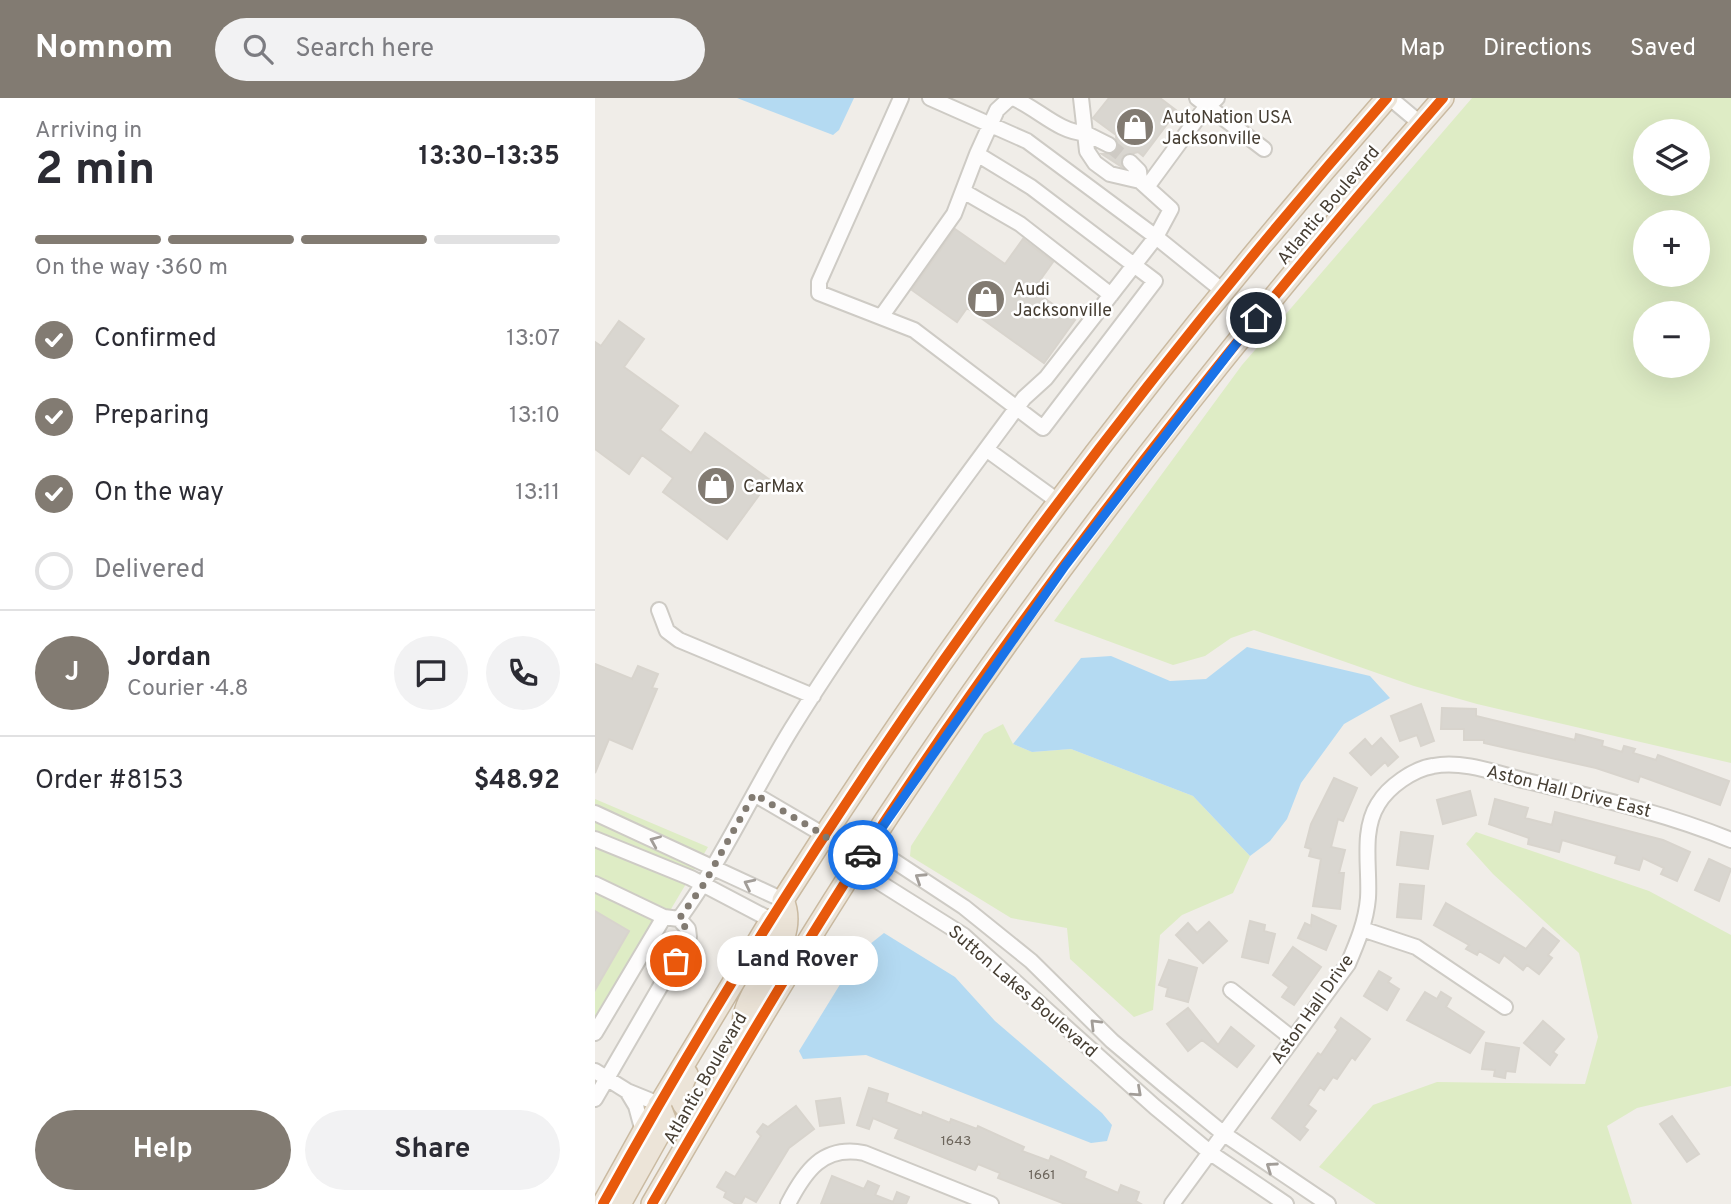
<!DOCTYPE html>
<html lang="en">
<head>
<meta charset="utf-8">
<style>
  :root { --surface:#fff; --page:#f2f2f3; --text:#2b2b33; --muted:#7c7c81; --line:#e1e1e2; --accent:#827b72 }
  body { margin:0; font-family:Overpass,sans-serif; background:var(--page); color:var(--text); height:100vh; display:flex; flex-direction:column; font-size:26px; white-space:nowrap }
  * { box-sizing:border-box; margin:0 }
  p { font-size:23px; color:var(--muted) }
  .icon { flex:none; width:38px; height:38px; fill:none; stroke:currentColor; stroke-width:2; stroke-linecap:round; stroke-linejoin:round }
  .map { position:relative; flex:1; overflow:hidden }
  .drawer { display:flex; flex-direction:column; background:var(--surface); width:595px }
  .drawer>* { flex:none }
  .fabs { position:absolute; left:1038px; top:21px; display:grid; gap:14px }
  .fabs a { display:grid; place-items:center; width:77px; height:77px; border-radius:50%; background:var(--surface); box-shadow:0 7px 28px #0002; font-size:35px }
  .pin { position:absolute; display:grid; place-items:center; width:60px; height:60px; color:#fff; margin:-30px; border:4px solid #fff; border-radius:50%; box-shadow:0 2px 7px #0007 }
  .courier { position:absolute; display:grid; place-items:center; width:70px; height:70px; margin:-35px; border:5px solid #1a73e8; border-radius:50%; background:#fff; color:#222; box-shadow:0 2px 9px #0007 }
  .bubble { position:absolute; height:49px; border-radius:24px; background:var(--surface); box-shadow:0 7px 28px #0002; font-size:23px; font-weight:700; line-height:49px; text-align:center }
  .summary em { font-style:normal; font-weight:700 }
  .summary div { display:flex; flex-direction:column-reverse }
  .summary { display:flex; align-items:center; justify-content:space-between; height:119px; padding:0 35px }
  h1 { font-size:46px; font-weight:700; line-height:52px }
  .bar { display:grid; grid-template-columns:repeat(4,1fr); gap:10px 7px; align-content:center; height:84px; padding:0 35px }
  .bar i { height:9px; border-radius:5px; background:var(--line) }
  .bar .on { background:var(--accent) }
  .bar p { grid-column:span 4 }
  .line { display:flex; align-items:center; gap:18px; padding:0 35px; border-top:2px solid var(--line) }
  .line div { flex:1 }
  .round { display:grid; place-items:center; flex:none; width:74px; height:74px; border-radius:37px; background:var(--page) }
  ol { padding:0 35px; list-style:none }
  li { display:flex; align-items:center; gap:21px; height:77px }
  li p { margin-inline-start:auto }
  li .icon { padding:7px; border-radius:50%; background:var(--accent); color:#fff; stroke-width:4 }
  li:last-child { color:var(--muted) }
  li i { width:38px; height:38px; border:4px solid var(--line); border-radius:50% }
  .action { display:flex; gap:14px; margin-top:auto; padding:14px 35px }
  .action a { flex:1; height:80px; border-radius:42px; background:var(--accent); color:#fff; font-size:28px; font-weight:700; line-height:80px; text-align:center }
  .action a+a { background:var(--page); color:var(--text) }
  header { display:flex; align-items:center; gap:42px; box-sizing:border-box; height:98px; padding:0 35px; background:var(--accent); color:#fff }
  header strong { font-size:33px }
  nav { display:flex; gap:38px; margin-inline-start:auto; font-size:24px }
  .search { width:490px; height:63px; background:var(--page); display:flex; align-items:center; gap:18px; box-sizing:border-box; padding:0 24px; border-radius:38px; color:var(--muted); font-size:26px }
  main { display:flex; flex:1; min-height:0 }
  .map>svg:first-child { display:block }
  .green { fill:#deecc5; fill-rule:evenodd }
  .water { fill:#b4daf2 }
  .building { fill:#d9d6d0; stroke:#d8d4cd; stroke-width:2 }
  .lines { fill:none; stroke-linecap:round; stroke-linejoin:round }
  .minor-tunnel { stroke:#cecac4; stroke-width:14; stroke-dasharray:14 7; stroke-linecap:butt }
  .minor-casing { stroke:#cecbc5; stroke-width:18 }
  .highway-casing { stroke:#cabaa1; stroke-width:24 }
  .minor { stroke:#fdfcfc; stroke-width:14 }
  .highway { stroke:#ece4d8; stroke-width:21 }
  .cycleway-casing { stroke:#fff; stroke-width:15 }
  .cycleway { stroke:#e8590c; stroke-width:10 }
  .oneway { stroke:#a29d98 }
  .done { stroke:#827b72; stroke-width:7; stroke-dasharray:0 12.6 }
  .route { stroke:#1a73e8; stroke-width:9 }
  .labels { text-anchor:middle; stroke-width:5; stroke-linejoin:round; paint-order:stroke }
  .number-label { font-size:14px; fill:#6c655b }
  .poi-label { font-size:18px; fill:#463e33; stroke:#fff; text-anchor:start }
  .street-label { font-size:18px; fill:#463e33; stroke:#fff }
</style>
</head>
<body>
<header>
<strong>Nomnom</strong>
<div class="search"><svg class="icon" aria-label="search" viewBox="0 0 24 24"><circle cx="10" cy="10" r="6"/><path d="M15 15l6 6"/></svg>Search here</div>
<nav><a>Map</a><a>Directions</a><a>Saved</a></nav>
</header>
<main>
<section class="drawer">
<div class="summary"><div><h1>2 min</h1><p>Arriving in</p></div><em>13:30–13:35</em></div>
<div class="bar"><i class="on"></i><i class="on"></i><i class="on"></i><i></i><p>On the way · 360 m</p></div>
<ol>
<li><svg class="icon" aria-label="check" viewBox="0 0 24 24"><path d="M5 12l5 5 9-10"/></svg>Confirmed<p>13:07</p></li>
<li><svg class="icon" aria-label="check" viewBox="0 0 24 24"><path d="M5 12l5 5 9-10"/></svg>Preparing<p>13:10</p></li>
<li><svg class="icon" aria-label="check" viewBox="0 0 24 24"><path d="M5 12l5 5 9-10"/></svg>On the way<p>13:11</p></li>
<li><i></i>Delivered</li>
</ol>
<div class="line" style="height:126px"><b class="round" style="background:var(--accent);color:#fff">J</b><div><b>Jordan</b><p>Courier · 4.8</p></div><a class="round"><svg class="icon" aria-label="chat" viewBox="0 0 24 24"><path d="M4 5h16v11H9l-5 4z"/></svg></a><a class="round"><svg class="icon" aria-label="phone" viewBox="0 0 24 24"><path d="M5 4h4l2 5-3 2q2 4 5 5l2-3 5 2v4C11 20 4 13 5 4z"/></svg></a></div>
<div class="line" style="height:91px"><div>Order #8153</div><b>$48.92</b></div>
<div class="action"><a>Help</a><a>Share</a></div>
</section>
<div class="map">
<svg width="1136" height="1106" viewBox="0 0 1136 1106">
  <rect width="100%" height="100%" fill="#f0ede8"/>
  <path class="green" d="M877,0H1136V665L882,606L819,588L659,532L636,540L610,558L578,567L459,523L647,267ZM1102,33V86H1050V33ZM1102,124V177H1050V124ZM1102,215V268H1050V215Z
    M408,626L418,646L437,654L476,651L598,698L655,758L638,795L587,817L565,837L558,912L539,919L475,861L472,830L416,820L315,758L316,748L389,636Z
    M0,701L113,749L8,925L0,923Z
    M881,734L1054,793L1136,837V988L1042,1010L1012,1028L1037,1106H781L724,1069L778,1007L842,984L990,986L1003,939L984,855L898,776L871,746Z"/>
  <path class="water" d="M142,0H259L244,32L238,37Z
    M652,549L775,578L795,600L749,626L706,685L692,721L675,743L655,758L598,698L476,651L437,654L418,646L486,560L516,558L575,583L611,581Z
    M289,835L360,879L400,923L507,1015L517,1027L512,1043L496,1045L271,957L208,961L204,953L265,854Z"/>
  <path class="building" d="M514,0H565L582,13L548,58L543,54L528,58L527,69L507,56H515L522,52L521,37L498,20Z
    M360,131L410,166L428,141L458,164L438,192L480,222L449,265L372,210L362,224L317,192Z
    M24,223L49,241L29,269L83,308L65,332L96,355L110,335L175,382L132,441L68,394L78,380L47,357L34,376L0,351V244L6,248Z
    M0,566L37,581L43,568L63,576L57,590L62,591L37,651L14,641L0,675Z
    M826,606L839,643L826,648L822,637L805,643L796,618Z
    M847,610L881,611V618L980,642L981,636L1008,643L1007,648L1027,654L1029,648L1040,651L1038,655L1061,662L1063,657L1134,683L1125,707L1045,678L1043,684L1001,670L889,645V642H869V631H846Z
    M786,640L803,659L793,668L790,664L776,677L755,655L770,641L777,649Z
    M739,680L762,690L748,723L743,721L736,749L750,752L744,775H749L745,811L718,808L726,761L714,758L716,751L710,749L716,726Z
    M875,693L881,717L848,726L842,702Z
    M900,701L933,710L930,720L957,727L960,714L1068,742L1095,754L1082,783L1066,776L1069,770L1048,760L1044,772L1020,765L1022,758L967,742L964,754L933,746L934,740L894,726Z
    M806,734L838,738L833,771L802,767Z
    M1114,761L1136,771L1124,803L1100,792Z
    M805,786L829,788L826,821L802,819Z
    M851,805L931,851L948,830L964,843L953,857L957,860L944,876L932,867L928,872L909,857L904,865L884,853L882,857L871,851L874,847L839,827Z
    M0,813L34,833L0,892Z
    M717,817L741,828L731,852L703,840L710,825L716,828Z
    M655,823L670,827L669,833L680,836L673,865L647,859Z
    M614,824L632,843L608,865L581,837L593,825L602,835Z
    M698,849L726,869L699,907L687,899L694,889L678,877Z
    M574,862L602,870L593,904L571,898L573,890L564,887Z
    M784,873L796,880L793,884L804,891L792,912L769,898Z
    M830,894L842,901L846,894L856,900L851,909L889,934L875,955L812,922Z
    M593,910L623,947L636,929L659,948L642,969L607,942L593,953L572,926Z
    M746,920L775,941L760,962L757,959L742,981L738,979L729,992L725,989L713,1007L721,1013L709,1029L713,1032L705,1042L677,1020L723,955L726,957L743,932L740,929Z
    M948,923L969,941L958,954L962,957L955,967L929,945Z
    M891,945L924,950L920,974L911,973L910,980L899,978L900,972L887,971Z
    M274,990L293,996L291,1004L327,1018L328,1014L355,1025L356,1021L382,1031L383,1028L429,1049L427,1053L454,1063L456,1058L467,1063L491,1074L489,1080L523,1095L526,1087L544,1094L541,1103L546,1106H470L403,1080L405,1075L383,1066L380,1072L300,1040L304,1031L278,1020L274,1031L262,1027Z
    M245,1000L249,1025L225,1028L221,1003Z
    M201,1008L219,1031L194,1050L161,1104L150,1098L146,1106H141L129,1099L131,1094L122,1089L131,1074L140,1079L166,1038L162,1034L168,1026L173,1029Z
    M1077,1018L1104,1056L1092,1064L1065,1026Z
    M237,1078L269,1091L273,1083L284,1088L280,1097L298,1104L302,1094L314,1099L311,1106H226Z"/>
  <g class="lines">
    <path class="minor-tunnel" d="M514,47L535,64"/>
    <defs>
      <path id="minor" d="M418,0C442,10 465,35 490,35L486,0
        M602,0L669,51
        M795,0L826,26
        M514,47L490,35L492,53L500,65L515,76L545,83L576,111L561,139L628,193
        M382,56L402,12L415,0
        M535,64L544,73L545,83
        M552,89L607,14L622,0
        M368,93L425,126L516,197
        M286,219L359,116L382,56L436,89L560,183L448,330L319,232L224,195V184L306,0
        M391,351L464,404
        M64,512L72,533L84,542L218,598
        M159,696L229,737L260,769L368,837L560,1009L617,1056L691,1106
        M0,715L188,802
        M229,737L275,747L369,809L436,863L517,943L568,986L629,1036L733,1106
        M0,741L96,780L176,822
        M0,786L69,819
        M767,831L821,849L910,909
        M636,892L698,941
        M0,935L69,819L84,821C128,761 158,693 197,630C268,516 349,408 429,300L451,280L561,139L432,43L335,0
        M0,973L32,993L64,1006
        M32,993L41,1008L48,1034
        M0,1001L94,839L93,831L84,821
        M193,1106C210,1073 228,1047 269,1055L396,1106
        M577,1106L753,866C762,845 771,824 773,800C775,770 766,733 783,706C793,689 818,671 838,668C869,662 903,676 932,683C1002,700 1070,715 1136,742"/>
      <path id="highway" d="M149,946C149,937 147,927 149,918C157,881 206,844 188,802C367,519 571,252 792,0
        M92,976C80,999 85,1009 106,1022
        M8,1106L48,1034L176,822
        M25,1106L71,1024L64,1006
        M57,1106C122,994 188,881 258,772C433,499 635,243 848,0"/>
    </defs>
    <use href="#minor" class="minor-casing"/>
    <use href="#highway" class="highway-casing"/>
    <use href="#minor" class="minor"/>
    <use href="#highway" class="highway"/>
    <defs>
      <path id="cycleway" d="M8,1106C227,709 494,340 792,0
        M57,1106C122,994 188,881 258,772C433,499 635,243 848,0"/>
    </defs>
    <use href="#cycleway" class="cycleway-casing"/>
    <use href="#cycleway" class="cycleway"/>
  </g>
  <defs><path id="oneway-chevron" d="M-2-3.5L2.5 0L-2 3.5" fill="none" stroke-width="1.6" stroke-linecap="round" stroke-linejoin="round" transform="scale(1.75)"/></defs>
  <g class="oneway">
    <use href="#oneway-chevron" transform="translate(60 743) rotate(-157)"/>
    <use href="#oneway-chevron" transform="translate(325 780) rotate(-147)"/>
    <use href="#oneway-chevron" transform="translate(154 786) rotate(-154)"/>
    <use href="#oneway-chevron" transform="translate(500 926) rotate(-135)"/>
    <use href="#oneway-chevron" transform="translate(542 994) rotate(42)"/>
    <use href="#oneway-chevron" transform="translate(676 1069) rotate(-145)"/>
  </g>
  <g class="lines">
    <path class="done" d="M81,863C91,846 99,837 84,821L109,786L159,696L229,737L260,769L268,757"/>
    <path class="route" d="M268,757L470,468L661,220"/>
  </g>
  <defs>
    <symbol id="shop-disc" viewBox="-11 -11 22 22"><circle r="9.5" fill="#827b72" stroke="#fff"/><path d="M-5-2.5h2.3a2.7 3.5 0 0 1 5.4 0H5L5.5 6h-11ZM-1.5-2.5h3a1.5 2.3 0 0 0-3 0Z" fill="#fff"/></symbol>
  </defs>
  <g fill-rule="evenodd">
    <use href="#shop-disc" x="518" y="7" width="44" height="44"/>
    <use href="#shop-disc" x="369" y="179" width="44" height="44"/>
    <use href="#shop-disc" x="99" y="366" width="44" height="44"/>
  </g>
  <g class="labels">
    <g class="number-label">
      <text x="361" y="1047">1643</text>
      <text x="447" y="1081">1661</text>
    </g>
    <g class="poi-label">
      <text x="567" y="25">AutoNation USA<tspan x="567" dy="21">Jacksonville</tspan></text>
      <text x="418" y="197">Audi<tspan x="418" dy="21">Jacksonville</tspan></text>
      <text x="148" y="394">CarMax</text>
    </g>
    <g class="street-label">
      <text transform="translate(733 107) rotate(-50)" y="6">Atlantic Boulevard</text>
      <text transform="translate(974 693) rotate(14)" y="6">Aston Hall Drive East</text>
      <text transform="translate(428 893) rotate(41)" y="6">Sutton Lakes Boulevard</text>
      <text transform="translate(717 911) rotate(-55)" y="6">Aston Hall Drive</text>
      <text transform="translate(110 980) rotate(-60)" y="6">Atlantic Boulevard</text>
    </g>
  </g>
</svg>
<div class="fabs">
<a><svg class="icon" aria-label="layers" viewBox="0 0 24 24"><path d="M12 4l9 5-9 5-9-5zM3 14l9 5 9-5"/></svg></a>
<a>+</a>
<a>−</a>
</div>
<div class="pin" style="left:81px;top:863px;background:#ea580c"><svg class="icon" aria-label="bag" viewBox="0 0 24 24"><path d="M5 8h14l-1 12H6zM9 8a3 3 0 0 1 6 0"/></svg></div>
<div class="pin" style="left:661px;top:220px;background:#1f2937"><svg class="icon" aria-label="home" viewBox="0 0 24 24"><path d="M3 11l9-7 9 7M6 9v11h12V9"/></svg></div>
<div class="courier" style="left:268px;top:757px"><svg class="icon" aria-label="car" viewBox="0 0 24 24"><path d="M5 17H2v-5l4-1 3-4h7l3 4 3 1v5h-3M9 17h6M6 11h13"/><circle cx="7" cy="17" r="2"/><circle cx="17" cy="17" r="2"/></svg></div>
<div class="bubble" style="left:122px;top:838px;width:161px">Land Rover</div>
</div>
</main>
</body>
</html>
